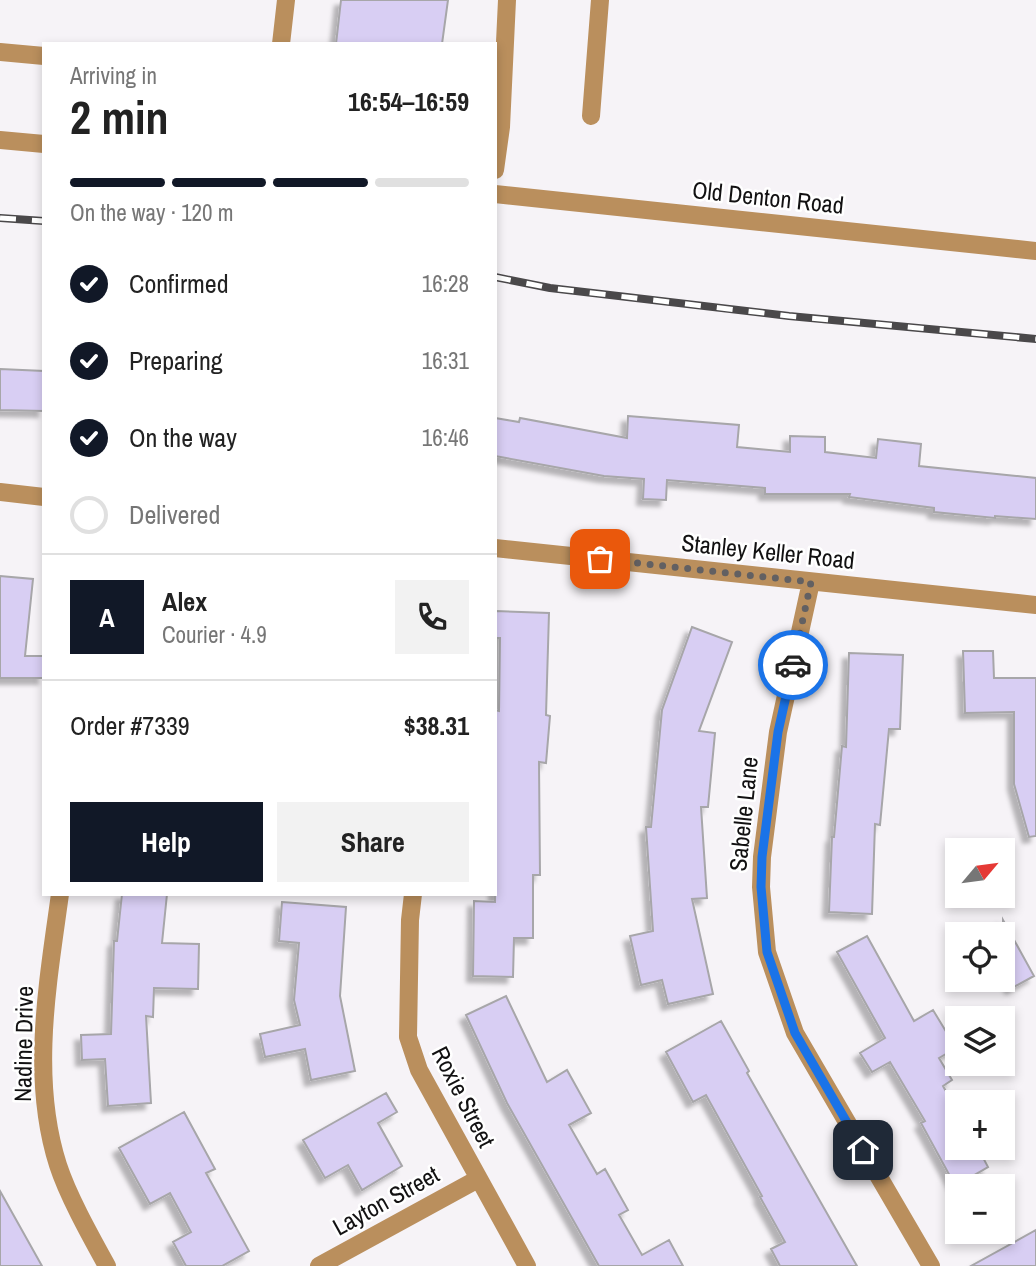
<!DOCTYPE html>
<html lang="en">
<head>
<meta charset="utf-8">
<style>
  :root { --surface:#fff; --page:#f2f2f2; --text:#222; --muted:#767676; --line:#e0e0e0; --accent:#111827 }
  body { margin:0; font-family:"Archivo Narrow",sans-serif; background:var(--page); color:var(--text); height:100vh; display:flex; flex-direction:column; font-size:26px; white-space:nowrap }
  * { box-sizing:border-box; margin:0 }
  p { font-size:23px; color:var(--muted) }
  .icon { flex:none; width:38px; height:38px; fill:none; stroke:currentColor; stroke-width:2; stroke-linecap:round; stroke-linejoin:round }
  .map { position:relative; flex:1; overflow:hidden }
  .drawer { position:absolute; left:42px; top:42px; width:455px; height:854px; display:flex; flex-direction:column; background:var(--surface); border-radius:0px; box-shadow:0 4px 10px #0003 }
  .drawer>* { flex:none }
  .needle { width:46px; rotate:61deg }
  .buttons { position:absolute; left:945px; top:838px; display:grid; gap:14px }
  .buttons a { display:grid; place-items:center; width:70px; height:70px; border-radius:0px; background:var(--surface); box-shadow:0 4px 10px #0003; font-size:35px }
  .pin { position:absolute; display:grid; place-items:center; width:60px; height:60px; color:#fff; margin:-30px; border-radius:14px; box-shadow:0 4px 10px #0006 }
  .courier { position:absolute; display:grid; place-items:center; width:70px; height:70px; margin:-35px; border:5px solid #1a73e8; border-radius:50%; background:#fff; color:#222; box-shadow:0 2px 9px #0007 }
  .head em { font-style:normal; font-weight:700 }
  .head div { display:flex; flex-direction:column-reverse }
  .head { display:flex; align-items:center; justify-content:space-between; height:119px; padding:0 28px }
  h1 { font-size:46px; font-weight:700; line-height:52px }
  .bar { display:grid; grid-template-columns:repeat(4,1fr); gap:10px 7px; align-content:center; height:84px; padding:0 28px }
  .bar i { height:9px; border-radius:5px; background:var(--line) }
  .bar .selected { background:var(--accent) }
  .bar p { grid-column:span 4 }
  .line { display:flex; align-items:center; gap:18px; padding:0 28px; border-top:2px solid var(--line) }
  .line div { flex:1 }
  .round { display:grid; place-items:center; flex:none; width:74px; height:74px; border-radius:0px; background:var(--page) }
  ol { padding:0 28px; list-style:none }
  li { display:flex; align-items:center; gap:21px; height:77px }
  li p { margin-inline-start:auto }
  li .icon { padding:7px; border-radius:50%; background:var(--accent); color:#fff; stroke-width:4 }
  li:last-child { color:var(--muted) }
  li i { width:38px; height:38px; border:4px solid var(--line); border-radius:50% }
  .action { display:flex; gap:14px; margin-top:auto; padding:14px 28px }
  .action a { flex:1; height:80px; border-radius:0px; background:var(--accent); color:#fff; font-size:28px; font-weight:700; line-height:80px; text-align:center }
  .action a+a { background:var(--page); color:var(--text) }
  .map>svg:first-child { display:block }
  .building { fill:#d8cef3; stroke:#a7a6a9; stroke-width:2; filter:url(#shadow) }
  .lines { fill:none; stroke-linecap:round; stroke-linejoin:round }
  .minor { stroke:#ba8f5d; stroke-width:18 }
  .rail-casing { stroke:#4a484a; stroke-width:8 }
  .rail { stroke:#fff; stroke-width:5; stroke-dasharray:16; stroke-linecap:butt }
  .done { stroke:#626062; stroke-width:7; stroke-dasharray:0 12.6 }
  .route { stroke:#1a73e8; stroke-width:9 }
  .labels { text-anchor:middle; stroke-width:5; stroke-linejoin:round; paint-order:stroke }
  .street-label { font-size:24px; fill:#121112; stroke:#fff }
</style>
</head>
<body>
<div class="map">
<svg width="1036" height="1266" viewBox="0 0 1036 1266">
  <defs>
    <filter id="shadow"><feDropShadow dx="-6" dy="6" stdDeviation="2" flood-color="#0004"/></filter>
  </defs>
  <rect width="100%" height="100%" fill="#f6f3f7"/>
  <path class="building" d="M341,0H448L442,44H336Z
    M0,369L44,371V411L0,410Z
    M628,416L739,425L737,447L790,452V436L825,437V452L876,458L878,439L921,444L919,466L1036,478V519L995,516V518L934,512V508L849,497L850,494H765V488L667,480L666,500L643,499L644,479L604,476L495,456V418L519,422L520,418L627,438Z
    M0,576L33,579L25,656H44V678H0Z
    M495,611L549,613L546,715L550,716L546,763L539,762L540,875H533V938H514L513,977L473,976L474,901L495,902V710L499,711L500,638H495Z
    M692,627L732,642L699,731L715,733L708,807H701L707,898L692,899L713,994L668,1004L662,980L641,985L630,936L653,931L646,827H651L662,710Z
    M963,651H993L994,678H1036V836L1029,837L1014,784V712L965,713Z
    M849,653L903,655L900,729H889L880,825L875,824L872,914L829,912L832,837H834L842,746L846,747Z
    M122,894H167L162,943L199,944L198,989L154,988L153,1017L146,1016L151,1103L108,1106L105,1059L82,1060L81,1035L111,1034L114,941H117Z
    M282,902L346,907L340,996L355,1071L311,1080L305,1049L265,1057L260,1034L300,1025L294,1000L299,943L279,941Z
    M1003,920L1034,976L1012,988L1003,972Z
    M867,936L914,1021L933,1010L956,1048L939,1058L952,1080L943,1086L957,1111V1148H978L988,1167L957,1185V1189L921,1123L925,1121L890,1062L872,1072L860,1053L885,1038L837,952Z
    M506,996L547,1082L567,1070L591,1113L569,1125L597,1174L605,1169L628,1210L619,1215L642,1255L669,1240L683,1266H599L507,1103L466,1015Z
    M721,1021L749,1071L747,1073L857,1266H780L771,1249L785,1242L760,1197L762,1196L706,1095L693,1102L666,1052Z
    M386,1093L397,1112L378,1123L402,1166L362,1190L348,1165L325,1178L303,1140Z
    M184,1112L215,1169L206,1173L249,1251L222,1266H186L173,1242L191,1232L170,1193L150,1204L119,1148Z
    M0,1191L42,1266H0Z
    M1036,1230V1266H971Z"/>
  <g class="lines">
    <path class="minor" d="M281,44L286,0
      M0,52L44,56
      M591,116L600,0
      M0,140L44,144
      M495,170L501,127L507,0
      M495,194L1036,251
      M0,492L44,497
      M495,548L1036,605
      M811,582L778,732L762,857L761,887L767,952L795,1033L931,1266
      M60,894C48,982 30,1078 58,1165C68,1196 91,1237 107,1266
      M413,894L410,920L408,1037L419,1070L527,1266
      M319,1266L478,1179"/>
    <defs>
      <path id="rail" d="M0,218L44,221
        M495,277L550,288L789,316L1036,339"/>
    </defs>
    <use href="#rail" class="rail-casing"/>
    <use href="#rail" class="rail"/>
  </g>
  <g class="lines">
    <path class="done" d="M600,559L811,582L793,665"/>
    <path class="route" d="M793,665L778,732L762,857L761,887L767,952L795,1033L863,1150"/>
  </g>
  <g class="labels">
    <g class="street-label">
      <text transform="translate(768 198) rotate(6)" y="8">Old Denton Road</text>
      <text transform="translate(768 552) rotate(6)" y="8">Stanley Keller Road</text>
      <text transform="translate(744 814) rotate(-84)" y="8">Sabelle Lane</text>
      <text transform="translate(24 1044) rotate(-89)" y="8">Nadine Drive</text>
      <text transform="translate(463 1097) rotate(63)" y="8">Roxie Street</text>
      <text transform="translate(386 1201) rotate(-29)" y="8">Layton Street</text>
    </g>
  </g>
</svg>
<div class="buttons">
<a><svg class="needle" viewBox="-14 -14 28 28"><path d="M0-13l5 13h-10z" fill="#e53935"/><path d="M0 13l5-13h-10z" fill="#767676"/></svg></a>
<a><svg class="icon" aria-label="locate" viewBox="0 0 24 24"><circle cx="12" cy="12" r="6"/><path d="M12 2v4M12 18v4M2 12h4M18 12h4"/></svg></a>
<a><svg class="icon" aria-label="layers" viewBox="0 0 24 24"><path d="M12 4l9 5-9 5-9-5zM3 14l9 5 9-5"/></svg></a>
<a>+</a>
<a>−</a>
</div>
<div class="pin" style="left:600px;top:559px;background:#ea580c"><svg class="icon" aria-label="bag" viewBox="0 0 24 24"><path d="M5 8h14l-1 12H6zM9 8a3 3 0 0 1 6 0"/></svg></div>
<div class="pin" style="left:863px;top:1150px;background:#1f2937"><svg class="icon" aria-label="home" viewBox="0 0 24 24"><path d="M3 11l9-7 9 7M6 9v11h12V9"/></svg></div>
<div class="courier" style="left:793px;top:665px"><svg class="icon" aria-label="car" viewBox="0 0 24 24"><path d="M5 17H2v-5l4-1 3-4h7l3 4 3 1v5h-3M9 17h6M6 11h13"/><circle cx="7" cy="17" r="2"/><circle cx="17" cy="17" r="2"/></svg></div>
<section class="drawer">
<div class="head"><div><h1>2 min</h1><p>Arriving in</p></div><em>16:54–16:59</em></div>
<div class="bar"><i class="selected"></i><i class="selected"></i><i class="selected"></i><i></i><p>On the way · 120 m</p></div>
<ol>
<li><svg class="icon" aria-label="check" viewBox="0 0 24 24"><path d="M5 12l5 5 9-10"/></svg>Confirmed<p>16:28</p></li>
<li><svg class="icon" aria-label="check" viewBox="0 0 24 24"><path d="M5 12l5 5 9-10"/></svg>Preparing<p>16:31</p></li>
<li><svg class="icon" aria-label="check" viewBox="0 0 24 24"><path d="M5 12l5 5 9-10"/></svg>On the way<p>16:46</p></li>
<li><i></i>Delivered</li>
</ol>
<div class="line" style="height:126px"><b class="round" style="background:var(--accent);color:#fff">A</b><div><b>Alex</b><p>Courier · 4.9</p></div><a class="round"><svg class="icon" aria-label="phone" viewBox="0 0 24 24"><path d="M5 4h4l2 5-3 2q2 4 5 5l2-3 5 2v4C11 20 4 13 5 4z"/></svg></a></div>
<div class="line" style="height:91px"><div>Order #7339</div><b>$38.31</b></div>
<div class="action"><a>Help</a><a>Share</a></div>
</section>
</div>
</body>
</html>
